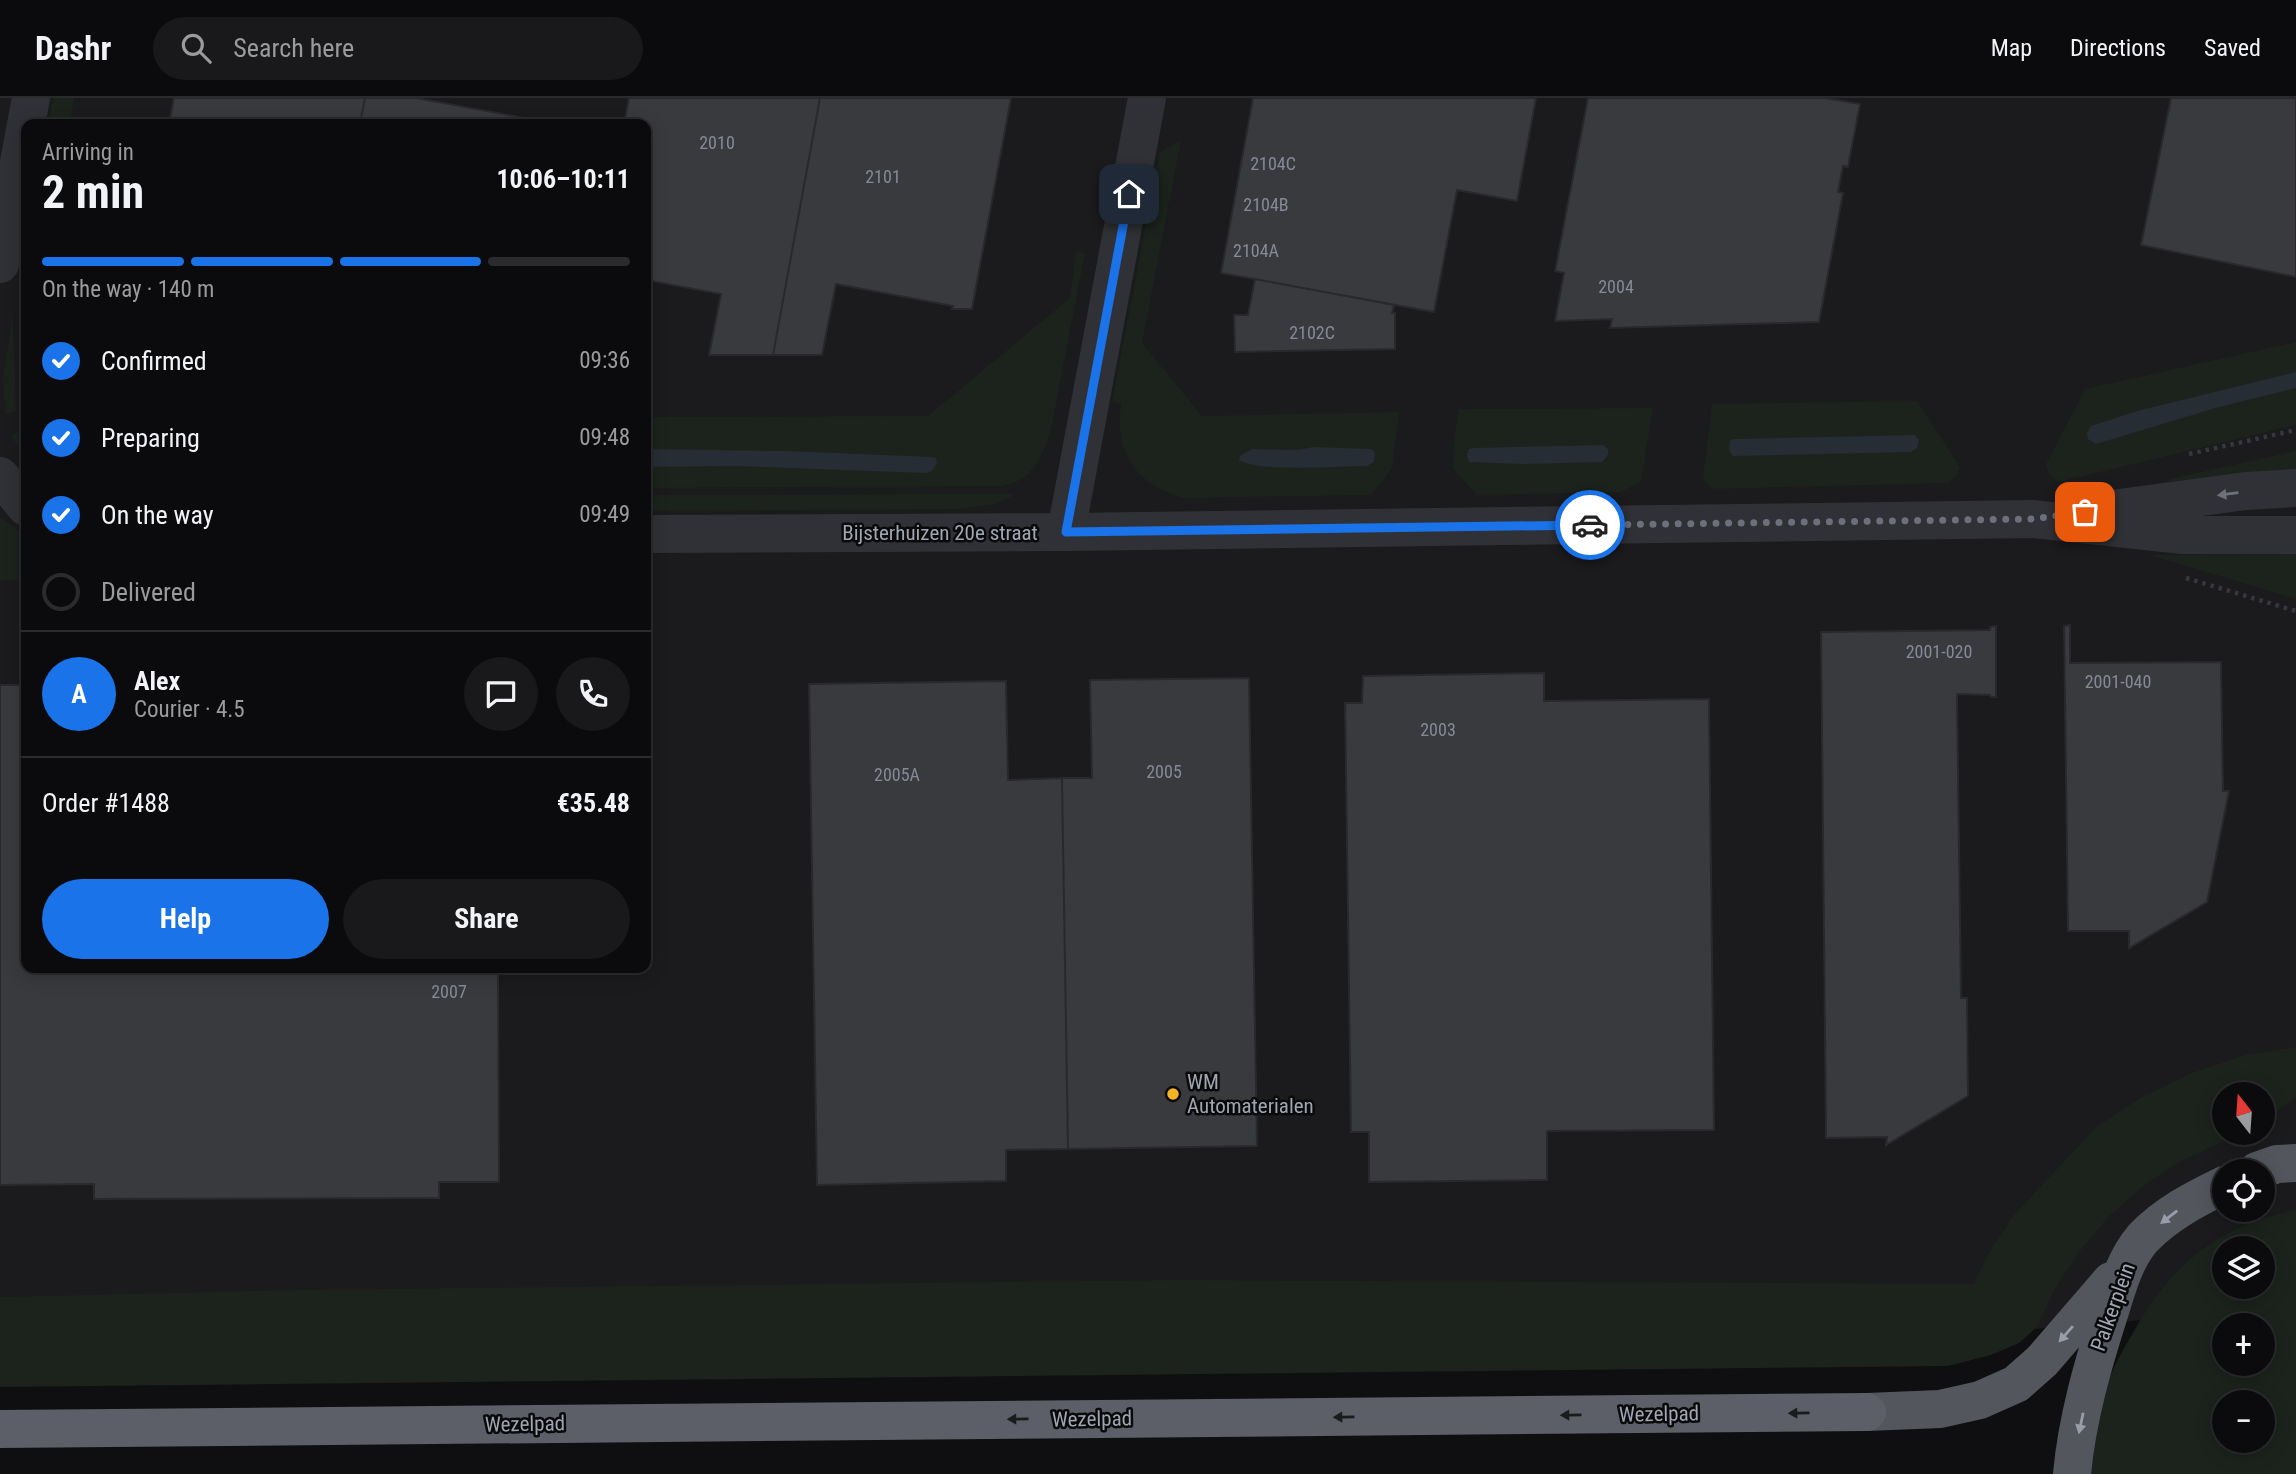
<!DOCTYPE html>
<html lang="en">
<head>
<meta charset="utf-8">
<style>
  :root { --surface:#0b0b0d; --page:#19191b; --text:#f1f3f6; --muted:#9a9b9d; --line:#2b2b2e; --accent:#1a73e8 }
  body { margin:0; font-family:"Roboto Condensed",sans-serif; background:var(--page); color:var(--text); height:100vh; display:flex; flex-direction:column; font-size:26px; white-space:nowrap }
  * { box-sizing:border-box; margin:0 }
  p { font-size:23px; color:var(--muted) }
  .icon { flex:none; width:38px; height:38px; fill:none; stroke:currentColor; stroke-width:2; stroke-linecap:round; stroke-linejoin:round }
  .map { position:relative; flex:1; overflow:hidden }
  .drawer { position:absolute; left:21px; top:21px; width:630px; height:854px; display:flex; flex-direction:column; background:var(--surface); border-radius:14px; box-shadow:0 4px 18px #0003,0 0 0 2px var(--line) }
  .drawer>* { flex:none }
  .needle { width:46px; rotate:343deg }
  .buttons { position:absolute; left:2212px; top:984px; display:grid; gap:14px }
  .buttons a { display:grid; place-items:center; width:63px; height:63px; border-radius:50%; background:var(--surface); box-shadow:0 4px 18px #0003,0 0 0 2px var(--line); font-size:35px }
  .pin { position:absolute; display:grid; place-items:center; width:60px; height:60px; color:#fff; margin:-30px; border-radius:14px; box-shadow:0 4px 10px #0006 }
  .courier { position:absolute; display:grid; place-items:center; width:70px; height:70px; margin:-35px; border:5px solid #1a73e8; border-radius:50%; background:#fff; color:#222; box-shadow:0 2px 9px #0007 }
  .overview em { font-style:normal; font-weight:700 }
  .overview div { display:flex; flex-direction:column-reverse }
  .overview { display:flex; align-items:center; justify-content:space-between; height:119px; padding:0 21px }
  h1 { font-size:46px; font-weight:700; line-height:52px }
  .bar { display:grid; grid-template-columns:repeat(4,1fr); gap:10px 7px; align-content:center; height:84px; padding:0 21px }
  .bar i { height:9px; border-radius:5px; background:var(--line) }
  .bar .current { background:var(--accent) }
  .bar p { grid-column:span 4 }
  .line { display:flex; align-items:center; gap:18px; padding:0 21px; border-top:2px solid var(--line) }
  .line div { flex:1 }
  .round { display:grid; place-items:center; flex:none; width:74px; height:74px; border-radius:37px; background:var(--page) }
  ol { padding:0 21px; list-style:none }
  li { display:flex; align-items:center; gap:21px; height:77px }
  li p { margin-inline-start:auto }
  li .icon { padding:7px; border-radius:50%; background:var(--accent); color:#fff; stroke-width:4 }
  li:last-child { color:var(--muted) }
  li i { width:38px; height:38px; border:4px solid var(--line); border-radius:50% }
  .primary-button { display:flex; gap:14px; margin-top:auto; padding:14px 21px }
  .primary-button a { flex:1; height:80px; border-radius:42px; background:var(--accent); color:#fff; font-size:28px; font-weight:700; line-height:80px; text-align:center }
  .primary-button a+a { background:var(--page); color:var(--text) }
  header { display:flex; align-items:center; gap:42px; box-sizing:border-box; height:98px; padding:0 35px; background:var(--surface); border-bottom:2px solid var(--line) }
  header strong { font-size:33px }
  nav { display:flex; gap:38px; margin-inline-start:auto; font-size:24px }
  .search { width:490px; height:63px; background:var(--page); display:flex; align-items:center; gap:18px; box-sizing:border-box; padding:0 24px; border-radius:38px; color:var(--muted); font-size:26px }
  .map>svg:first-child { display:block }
  .built { fill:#1b1b1d; fill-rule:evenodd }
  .green { fill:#1b231c; fill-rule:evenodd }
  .water { fill:#262d34 }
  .building { fill:#393a3e; stroke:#29292d; stroke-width:2 }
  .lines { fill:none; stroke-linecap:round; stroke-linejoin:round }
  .path { stroke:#36383d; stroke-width:4.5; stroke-dasharray:3.5 5; stroke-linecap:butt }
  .minor { stroke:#303136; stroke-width:38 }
  .trunk { stroke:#54565e; stroke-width:38 }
  .motorway { stroke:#5c5f67; stroke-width:38 }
  .oneway { fill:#6e717a }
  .oneway2 { fill:#989daa }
  .oneway3 { fill:#1a1b1d }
  .done { stroke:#6d707a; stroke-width:7; stroke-dasharray:0 12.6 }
  .route { stroke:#1a73e8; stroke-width:9 }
  .poi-dot { fill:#f6b422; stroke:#0a0a0b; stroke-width:2.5 }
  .labels { text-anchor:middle; stroke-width:5; stroke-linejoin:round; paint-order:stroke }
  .number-label { font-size:18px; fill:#868a95 }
  .street-label { font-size:21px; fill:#a0a5b2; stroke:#0a0a0b }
  .poi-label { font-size:21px; fill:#a0a5b2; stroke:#0a0a0b; text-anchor:start }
</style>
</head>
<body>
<header>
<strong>Dashr</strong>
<div class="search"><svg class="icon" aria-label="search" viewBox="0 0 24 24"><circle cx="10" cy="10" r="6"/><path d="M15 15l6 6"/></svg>Search here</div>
<nav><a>Map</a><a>Directions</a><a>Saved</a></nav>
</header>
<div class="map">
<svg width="2296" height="1376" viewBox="0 0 2296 1376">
  <rect width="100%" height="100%" fill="#0f0f11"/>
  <path class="built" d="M0,0H2296V1209L1953,1238L0,1223ZM26,26H646V870H26ZM2224,996H2263V1034H2224ZM2224,1073H2263V1111H2224ZM2224,1150H2263V1188H2224Z"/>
  <path class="green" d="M53,0H74L70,26H48Z
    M1181,42L1142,245L1202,318L1399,314L1392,371L1371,397L1184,400C1136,387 1114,355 1121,306L1112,303L1160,54Z
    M1076,154L1085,155L1051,331C1043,358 1033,383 1002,388L646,390V319L928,318L1070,200Z
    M26,213V322C17,288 21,251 21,216Z
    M13,217L16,313L5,316L3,278Z
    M2296,244V327L2058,384L2049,376L2046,366L2085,291Z
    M1917,303L1960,369L1956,378L1948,385L1713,391L1703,381L1712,306Z
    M1653,310L1641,384L1620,394L1477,397L1453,371L1454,340L1459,311Z
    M21,333L26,347V363L11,337Z
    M2296,353V374L2167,384L2170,381Z
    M1016,396L996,406L959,411L646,413V397Z
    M0,419L26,439V482H0Z
    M2296,456V501L2150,457Z
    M2296,949V999L2263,1023V996H2224V1034H2244L2179,1064L2142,1089L2108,1119L2079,1154L2054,1192L2037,1229L2019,1245L1991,1257L1948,1268L0,1289V1199L296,1192L1178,1182L1974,1186L1988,1156L2014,1117L2096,1029L2142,999L2192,975L2245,957Z
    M2296,1112V1376H2086C2093,1347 2098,1315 2107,1287C2113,1269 2124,1250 2134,1233C2172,1165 2219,1128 2296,1112ZM2224,1150H2263V1188H2224ZM2224,1227H2263V1265H2224ZM2224,1304H2263V1342H2224Z"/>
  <path class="water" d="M2296,274V290L2219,309L2096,346L2088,341L2087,335L2091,328L2137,313Z
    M1915,337L1919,342L1917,350L1911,354L1733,358L1729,352L1730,343L1733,341Z
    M1603,347L1608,351V357L1602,364L1523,366L1469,364L1467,357L1469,351L1473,350Z
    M1313,349L1371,351L1375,355L1374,364L1367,368C1338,368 1261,375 1239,362L1240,358L1252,351L1298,352Z
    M646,351L787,353L932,359L936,360L937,365L932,373L926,375L738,368L646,369Z"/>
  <path class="building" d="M174,0H365L360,26H169Z
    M365,0H416L552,25L360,26Z
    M629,0H820L773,257H709L721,196L646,182V26H624Z
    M820,0H1011L972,211H952L953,208L836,186L822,257H773Z
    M1253,0H1536L1517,103L1457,92L1434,214L1221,175Z
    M1588,0H1826L1860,6L1848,69L1843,68L1838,94L1843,95L1819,224L1610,230L1612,221L1555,223L1564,175L1555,173Z
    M2171,0H2296V179L2141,147Z
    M1255,181L1394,207L1392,215H1395V251L1235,254L1234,217H1248Z
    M2070,527V565L2221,564L2223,693H2229L2207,804L2129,850V833H2068L2064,528Z
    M1996,528V599H1991L1990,597L1957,596L1961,900H1967L1968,998L1886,1047L1887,1039L1826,1040L1821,534L1990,532V529Z
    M1544,575V603L1709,601L1714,1032L1547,1033V1082L1369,1084V1034H1351L1345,605H1362L1363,578Z
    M1249,580L1257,1048L1068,1051L1062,680H1092L1090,582Z
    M1006,583L1008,682L1062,680L1068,1051L1006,1052V1083L817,1087L809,586Z
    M0,587H26V870H498L499,1084H439V1100L94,1101V1086L0,1087Z"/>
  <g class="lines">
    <path class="path" d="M2189,356L2296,332
      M2186,480L2296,513"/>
    <path class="minor" d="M0,166L31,0
      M0,378L26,409
      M2097,413L2246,393L2296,390
      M1066,434L1147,0
      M646,436L1066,434L2032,421L2183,437H2296"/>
    <path class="trunk" d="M2257,1073L2277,1066L2296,1065
      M1867,1314L1940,1311L1980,1302L2016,1286L2042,1263L2111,1183
      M2072,1376C2077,1321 2093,1266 2110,1213C2118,1187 2125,1161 2143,1140C2166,1116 2195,1101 2224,1087"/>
    <path class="motorway" d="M0,1331L1867,1314"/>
  </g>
  <defs><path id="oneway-solid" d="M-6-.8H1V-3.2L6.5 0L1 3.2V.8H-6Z" transform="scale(1.75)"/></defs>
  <use class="oneway" href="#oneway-solid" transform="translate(2228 396) rotate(173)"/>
  <g class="oneway2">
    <use href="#oneway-solid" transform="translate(2169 1119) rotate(142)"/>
    <use href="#oneway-solid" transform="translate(2066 1236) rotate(131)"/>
    <use href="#oneway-solid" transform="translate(2081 1325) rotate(102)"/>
  </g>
  <g class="oneway3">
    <use href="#oneway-solid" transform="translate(1799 1315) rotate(179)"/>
    <use href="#oneway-solid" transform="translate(1571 1317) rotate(179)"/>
    <use href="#oneway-solid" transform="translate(1344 1319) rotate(179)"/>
    <use href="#oneway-solid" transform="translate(1018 1321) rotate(179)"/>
  </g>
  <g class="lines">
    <path class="done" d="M1590,427L2032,421L2085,414"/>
    <path class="route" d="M1129,96L1066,434L1590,427"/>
  </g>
  <circle class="poi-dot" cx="1173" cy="996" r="7"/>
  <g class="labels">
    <g class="number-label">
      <text x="717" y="51">2010</text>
      <text x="1273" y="72">2104C</text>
      <text x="883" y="85">2101</text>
      <text x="1266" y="113">2104B</text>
      <text x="1256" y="159">2104A</text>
      <text x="1616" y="195">2004</text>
      <text x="1312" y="241">2102C</text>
      <text x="1939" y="560">2001-020</text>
      <text x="2118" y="590">2001-040</text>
      <text x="1438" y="638">2003</text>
      <text x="1164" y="680">2005</text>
      <text x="897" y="683">2005A</text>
      <text x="449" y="900">2007</text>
    </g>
    <g class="street-label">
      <text x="940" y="442">Bijsterhuizen 20e straat</text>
      <text transform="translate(2113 1209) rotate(-70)" y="7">Palkerplein</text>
      <text transform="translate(1659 1316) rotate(-1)" y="7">Wezelpad</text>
      <text transform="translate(1092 1321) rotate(-1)" y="7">Wezelpad</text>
      <text transform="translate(525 1326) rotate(-1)" y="7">Wezelpad</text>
    </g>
    <g class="poi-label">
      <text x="1187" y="991">WM<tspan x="1187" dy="24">Automaterialen</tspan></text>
    </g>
  </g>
</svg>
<div class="buttons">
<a><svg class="needle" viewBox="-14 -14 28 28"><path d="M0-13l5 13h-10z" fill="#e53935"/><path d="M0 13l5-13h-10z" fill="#9a9b9d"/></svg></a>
<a><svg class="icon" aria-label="locate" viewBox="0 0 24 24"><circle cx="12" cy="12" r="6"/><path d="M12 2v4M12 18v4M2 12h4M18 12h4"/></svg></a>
<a><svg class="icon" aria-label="layers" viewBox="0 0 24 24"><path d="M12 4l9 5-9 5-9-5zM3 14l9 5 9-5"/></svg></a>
<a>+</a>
<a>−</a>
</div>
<div class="pin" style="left:2085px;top:414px;background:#ea580c"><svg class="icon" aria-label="bag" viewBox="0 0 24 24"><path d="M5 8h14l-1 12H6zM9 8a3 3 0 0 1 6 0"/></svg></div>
<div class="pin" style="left:1129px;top:96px;background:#1f2937"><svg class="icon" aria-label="home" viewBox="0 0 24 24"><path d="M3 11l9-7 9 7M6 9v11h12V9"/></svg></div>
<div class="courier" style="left:1590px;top:427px"><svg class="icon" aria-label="car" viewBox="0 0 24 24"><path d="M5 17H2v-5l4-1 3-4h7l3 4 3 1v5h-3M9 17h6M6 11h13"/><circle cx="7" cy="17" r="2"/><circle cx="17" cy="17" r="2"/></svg></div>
<section class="drawer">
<div class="overview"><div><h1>2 min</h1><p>Arriving in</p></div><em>10:06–10:11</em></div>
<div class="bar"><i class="current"></i><i class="current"></i><i class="current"></i><i></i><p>On the way · 140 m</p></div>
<ol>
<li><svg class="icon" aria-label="check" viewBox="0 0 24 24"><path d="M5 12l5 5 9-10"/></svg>Confirmed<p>09:36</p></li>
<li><svg class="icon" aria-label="check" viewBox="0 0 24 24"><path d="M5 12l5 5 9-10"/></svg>Preparing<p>09:48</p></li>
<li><svg class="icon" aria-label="check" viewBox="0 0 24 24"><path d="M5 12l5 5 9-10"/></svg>On the way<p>09:49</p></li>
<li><i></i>Delivered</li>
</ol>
<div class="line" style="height:126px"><b class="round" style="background:var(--accent);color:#fff">A</b><div><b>Alex</b><p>Courier · 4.5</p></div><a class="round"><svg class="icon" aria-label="chat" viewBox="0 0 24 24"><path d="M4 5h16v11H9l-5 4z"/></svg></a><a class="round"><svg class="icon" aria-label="phone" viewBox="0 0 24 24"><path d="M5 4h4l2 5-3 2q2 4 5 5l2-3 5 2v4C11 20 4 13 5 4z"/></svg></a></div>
<div class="line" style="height:91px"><div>Order #1488</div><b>€35.48</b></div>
<div class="primary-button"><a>Help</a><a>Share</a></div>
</section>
</div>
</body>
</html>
